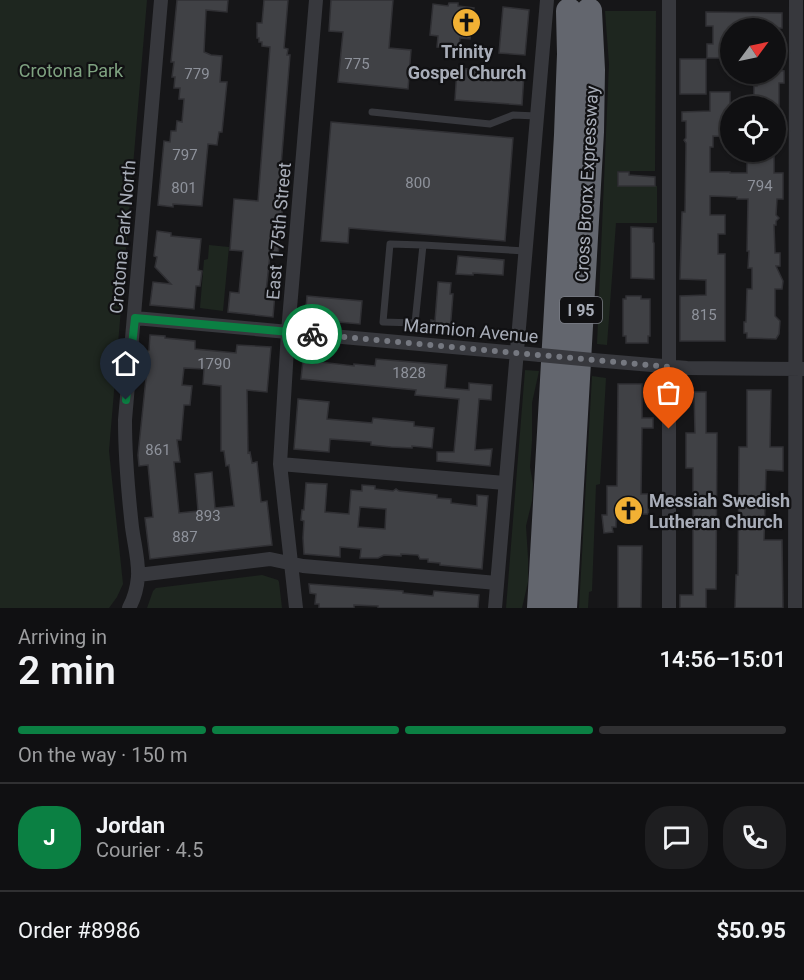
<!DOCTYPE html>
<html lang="en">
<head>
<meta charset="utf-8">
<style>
  :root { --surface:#101012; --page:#1e1e20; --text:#f1f3f6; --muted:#9c9d9f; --line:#303032; --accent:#0b8043 }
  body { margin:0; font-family:Roboto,sans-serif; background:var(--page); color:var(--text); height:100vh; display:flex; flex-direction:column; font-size:22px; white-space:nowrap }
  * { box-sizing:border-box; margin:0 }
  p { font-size:20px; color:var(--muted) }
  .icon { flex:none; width:33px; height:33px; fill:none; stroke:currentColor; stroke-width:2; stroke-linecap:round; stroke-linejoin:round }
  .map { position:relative; height:608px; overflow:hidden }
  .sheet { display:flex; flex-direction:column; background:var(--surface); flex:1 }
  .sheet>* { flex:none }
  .needle { width:39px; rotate:57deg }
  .controls { position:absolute; left:720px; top:18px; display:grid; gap:12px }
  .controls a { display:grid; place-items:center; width:66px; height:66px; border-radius:50%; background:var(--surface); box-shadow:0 2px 4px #0004,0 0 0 2px var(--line); font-size:30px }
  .pin { position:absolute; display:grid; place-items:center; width:51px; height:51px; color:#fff; margin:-62px -26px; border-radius:50% 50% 50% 0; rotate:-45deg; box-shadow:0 0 6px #0007 }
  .pin .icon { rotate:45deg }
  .courier { position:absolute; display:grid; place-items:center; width:60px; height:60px; margin:-30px; border:4px solid #0b8043; border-radius:50%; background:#fff; color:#222; box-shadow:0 2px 8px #0007 }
  .head em { font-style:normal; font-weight:600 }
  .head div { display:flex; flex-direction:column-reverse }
  .head { display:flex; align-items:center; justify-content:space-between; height:102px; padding:0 18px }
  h1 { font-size:39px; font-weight:600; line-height:45px }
  .bar { display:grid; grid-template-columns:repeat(4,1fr); gap:9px 6px; align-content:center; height:72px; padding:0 18px }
  .bar i { height:8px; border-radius:4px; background:var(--line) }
  .bar .selected { background:var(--accent) }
  .bar p { grid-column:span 4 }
  .line { display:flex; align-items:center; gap:15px; padding:0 18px; border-top:2px solid var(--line) }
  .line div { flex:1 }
  .round { display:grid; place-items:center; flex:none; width:63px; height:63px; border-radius:24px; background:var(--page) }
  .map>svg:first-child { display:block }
  .green { fill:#1e261f }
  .building { fill:#404145; stroke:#303034; stroke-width:1.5; fill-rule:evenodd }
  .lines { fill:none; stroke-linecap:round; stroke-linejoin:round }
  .lane { stroke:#37383d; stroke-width:7 }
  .street { stroke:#37383d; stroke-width:14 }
  .highway { stroke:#63666e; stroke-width:26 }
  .street-bridge { stroke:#37383d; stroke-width:14 }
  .done { stroke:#757880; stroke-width:6; stroke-dasharray:0 10.8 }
  .route { stroke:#0b8043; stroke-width:8 }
  .labels { text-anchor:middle; stroke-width:4.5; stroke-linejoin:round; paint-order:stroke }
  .number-label { font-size:15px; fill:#8e929b }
  .shield { fill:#111113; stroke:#7b7e86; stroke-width:1.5 }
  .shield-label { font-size:16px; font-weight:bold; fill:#a8adb8 }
  .poi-label { font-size:18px; font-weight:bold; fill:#a8adb8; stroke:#111113 }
  .park-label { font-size:18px; fill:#7fa381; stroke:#111113 }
  .street-label { font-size:18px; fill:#a8adb8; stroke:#111113 }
</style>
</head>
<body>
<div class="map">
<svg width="804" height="608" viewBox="0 0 804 608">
  <rect width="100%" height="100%" fill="#161618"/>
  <path class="green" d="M0,0H147L109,451L123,584L117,597L109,608H0Z
    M605,11H656L655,171H618L617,186H657V223H616L607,345L597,344L609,64Z
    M209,245L229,247L223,311L200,308L204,260L208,259Z
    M525,370L539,371L532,403V441L530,467L533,484L532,501L526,526L528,558V582L522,608H506Z
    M592,376L606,378L600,484L596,485L592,591L589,592L588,608H579Z
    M262,575L278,580L279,582L282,608H147L153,591L156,588Z"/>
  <path class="building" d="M177,0H228L227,12L206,10L204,52L211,55L222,56L220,82H227L222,132H219L217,145L208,144L202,206L173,204V207L158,205L164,141L170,142L171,131H176L177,121L182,122L184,99H179L180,88H174L175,77H172L174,62H171Z
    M264,0H288L284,48L288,49L287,55H290L278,203H283L278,255L270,254L266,292L275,293L273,317L228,312L230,292L239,293L243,251L230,250L234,199L258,201L270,47L262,46V42H259V38H257V23H262Z
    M331,0H393L389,48L411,50L408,89L338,82L343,32L329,31Z
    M449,3H458V6L474,8L470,39L460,38L459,48L437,47L438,36L430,35L433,4L448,6Z
    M503,7L529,10L525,55L499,53Z
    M706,12L782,13V28H730V58H707V44H713V26H706Z
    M680,59H706V94H680Z
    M457,68L524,73L522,105L455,100Z
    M776,70L784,71V83H779V106H754V86H757V74H776Z
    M710,92H730V137L713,136V147H710V172H730V173H747V152H774V173H783V199H777L776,215L779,218L776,221V225H774L775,253H780V266H776L783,281L782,289H775V316L780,321L779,334L776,339L747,338V333H744V322H746L747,289H752V268H748L749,251H747L748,199H737V197L710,196V215H725V234H718V254H725V341H680V296L706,295V280L680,279L682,212H685L686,147V143L684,140L686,138V121H682V112L710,111Z
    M331,122L513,138L505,241L349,228L348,243L321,241Z
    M618,172H629V175L655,177V186H618Z
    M631,227L653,228V242L654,243V279L631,278Z
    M157,231L171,233V236L201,239L198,270L202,271L200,286H196L194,309L150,305L153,282L171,284L155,267L157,257L154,256Z
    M458,256L504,260L503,275L473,273V275L456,274Z
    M438,282L451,283L450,294H453L450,332L430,330L431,320L435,321Z
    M307,296L362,301L360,324L305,319Z
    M626,296H641V299H650V336H648V343H626V336H623V299H626Z
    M150,335L165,336V338L195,341V349L236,353L237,345L271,347L267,392L247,390L248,453L250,452L252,463L257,462L261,502L267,501L272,545L150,559L145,518L153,517L148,465L139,466L138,455L147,369L145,365L148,360L145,353L149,350ZM184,368L204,369L203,384L221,386V451H224L226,466L229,465L234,506L215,508L212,472L195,474L198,511L179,513L174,462H180L177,440H181L184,405H190L192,386L182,385Z
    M376,359L447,365L445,388L469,390V383L492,385L491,400L479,399L475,450L492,449L490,466L437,461V452H454L459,399L415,395L416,390L301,379L303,360L354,366V364L375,366Z
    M618,384H642V418H653V428H642L641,494H648V514H616V527H612L613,532L604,533L602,515H607V486H617Z
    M747,390H771L770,447H783V471L766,470L764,540H782L783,608H735L736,575H738L739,447H747Z
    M694,392H706V433H717L716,589H706V608H680V595H693V468H686V433H695Z
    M298,399L329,402L327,419L372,423L373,418L414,422V426L434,428L432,448L412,446V448L391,447L371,445V442L330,439L329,452L294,449Z
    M306,483L327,484L325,512L349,514L351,490L362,491V485L375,486V489L393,491L396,489L399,491L437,495V498L451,499V503L477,506V495L488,496L482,569L440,565V563L428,562V559H420L418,555L401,554V556L384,555L378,558H360L361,549L340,547V557L304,554L303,538L304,521L301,520L302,510H304ZM360,507L386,509L385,529L358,527Z
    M618,546H642L641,608H618Z
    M309,584L390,590L403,591V593L433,596L434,591L479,595L478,608H378V606L354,605V608H319V604H315L316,594L310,593Z"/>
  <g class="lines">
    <path class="lane" d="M372,112L490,124L513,115L537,116
      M423,245L390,244L383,322L415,323L423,245L525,251"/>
    <path class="street" d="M135,318L540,355
      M593,360L687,368L804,369
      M280,464L505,483
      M138,575L270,559L303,566L497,583
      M129,608C134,599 137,588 138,577C139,561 134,543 132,527C128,491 125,456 125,420L161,0
      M296,608L280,464L288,332L316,0
      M495,608L547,0
      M669,608V0
      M795,608L796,0"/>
    <path class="highway" d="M540,608L567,135L570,54L569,11
      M564,608L591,132L592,70L589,11"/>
    <path class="street-bridge" d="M540,355L593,360"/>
  </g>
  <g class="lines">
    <path class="done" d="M312,334L669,367V429"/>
    <path class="route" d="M126,400L135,318L312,334"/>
  </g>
  <defs>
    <symbol id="church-disc" viewBox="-11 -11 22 22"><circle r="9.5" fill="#f2b134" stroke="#111113"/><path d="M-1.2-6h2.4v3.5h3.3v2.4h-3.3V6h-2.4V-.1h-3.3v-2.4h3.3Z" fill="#111"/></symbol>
  </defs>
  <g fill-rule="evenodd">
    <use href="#church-disc" x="450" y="6" width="33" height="33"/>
    <use href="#church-disc" x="612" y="494" width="33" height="33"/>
  </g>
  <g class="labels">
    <g class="number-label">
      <text x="357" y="69">775</text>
      <text x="197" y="79">779</text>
      <text x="185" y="160">797</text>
      <text x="418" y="188">800</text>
      <text x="760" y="191">794</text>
      <text x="184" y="193">801</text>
      <text x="704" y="320">815</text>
      <text x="214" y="369">1790</text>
      <text x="409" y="378">1828</text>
      <text x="158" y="455">861</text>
      <text x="208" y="521">893</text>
      <text x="185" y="542">887</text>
    </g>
    <rect class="shield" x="560" y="297" width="42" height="26" rx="4.5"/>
    <g class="shield-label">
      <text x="581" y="316">I 95</text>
    </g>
    <g class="poi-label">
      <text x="467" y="58">Trinity<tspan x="467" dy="21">Gospel Church</tspan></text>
      <text x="649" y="507" text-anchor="start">Messiah Swedish<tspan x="649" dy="21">Lutheran Church</tspan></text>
    </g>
    <g class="park-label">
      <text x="71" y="77">Crotona Park</text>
    </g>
    <g class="street-label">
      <text transform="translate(587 184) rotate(-87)" y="6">Cross Bronx Expressway</text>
      <text transform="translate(279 231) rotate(-85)" y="6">East 175th Street</text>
      <text transform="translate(123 237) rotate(-85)" y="6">Crotona Park North</text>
      <text transform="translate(471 331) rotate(5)" y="6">Marmion Avenue</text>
    </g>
  </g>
</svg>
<div class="controls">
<a><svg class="needle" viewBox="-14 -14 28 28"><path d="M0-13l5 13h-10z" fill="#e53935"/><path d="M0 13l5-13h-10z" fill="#9c9d9f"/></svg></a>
<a><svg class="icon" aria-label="locate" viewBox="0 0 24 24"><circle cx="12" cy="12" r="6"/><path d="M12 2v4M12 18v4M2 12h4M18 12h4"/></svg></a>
</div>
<div class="pin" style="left:669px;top:429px;background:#ea580c"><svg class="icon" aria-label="bag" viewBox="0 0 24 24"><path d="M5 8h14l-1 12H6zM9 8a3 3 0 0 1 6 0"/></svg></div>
<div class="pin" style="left:126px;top:400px;background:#1f2937"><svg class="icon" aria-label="home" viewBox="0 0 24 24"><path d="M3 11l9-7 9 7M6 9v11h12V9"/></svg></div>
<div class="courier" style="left:312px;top:334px"><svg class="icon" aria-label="bike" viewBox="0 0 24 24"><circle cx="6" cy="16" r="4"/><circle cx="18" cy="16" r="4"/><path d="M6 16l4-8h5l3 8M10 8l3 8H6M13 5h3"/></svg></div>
</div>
<section class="sheet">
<div class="head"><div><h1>2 min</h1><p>Arriving in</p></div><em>14:56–15:01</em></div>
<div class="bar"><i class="selected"></i><i class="selected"></i><i class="selected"></i><i></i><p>On the way · 150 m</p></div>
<div class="line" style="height:108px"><b class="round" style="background:var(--accent);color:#fff">J</b><div><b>Jordan</b><p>Courier · 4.5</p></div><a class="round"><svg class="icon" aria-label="chat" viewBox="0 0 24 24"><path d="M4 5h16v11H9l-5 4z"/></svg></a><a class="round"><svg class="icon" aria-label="phone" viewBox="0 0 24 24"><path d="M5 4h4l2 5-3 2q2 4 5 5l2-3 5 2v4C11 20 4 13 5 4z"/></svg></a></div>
<div class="line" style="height:78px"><div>Order #8986</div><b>$50.95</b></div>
</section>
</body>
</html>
